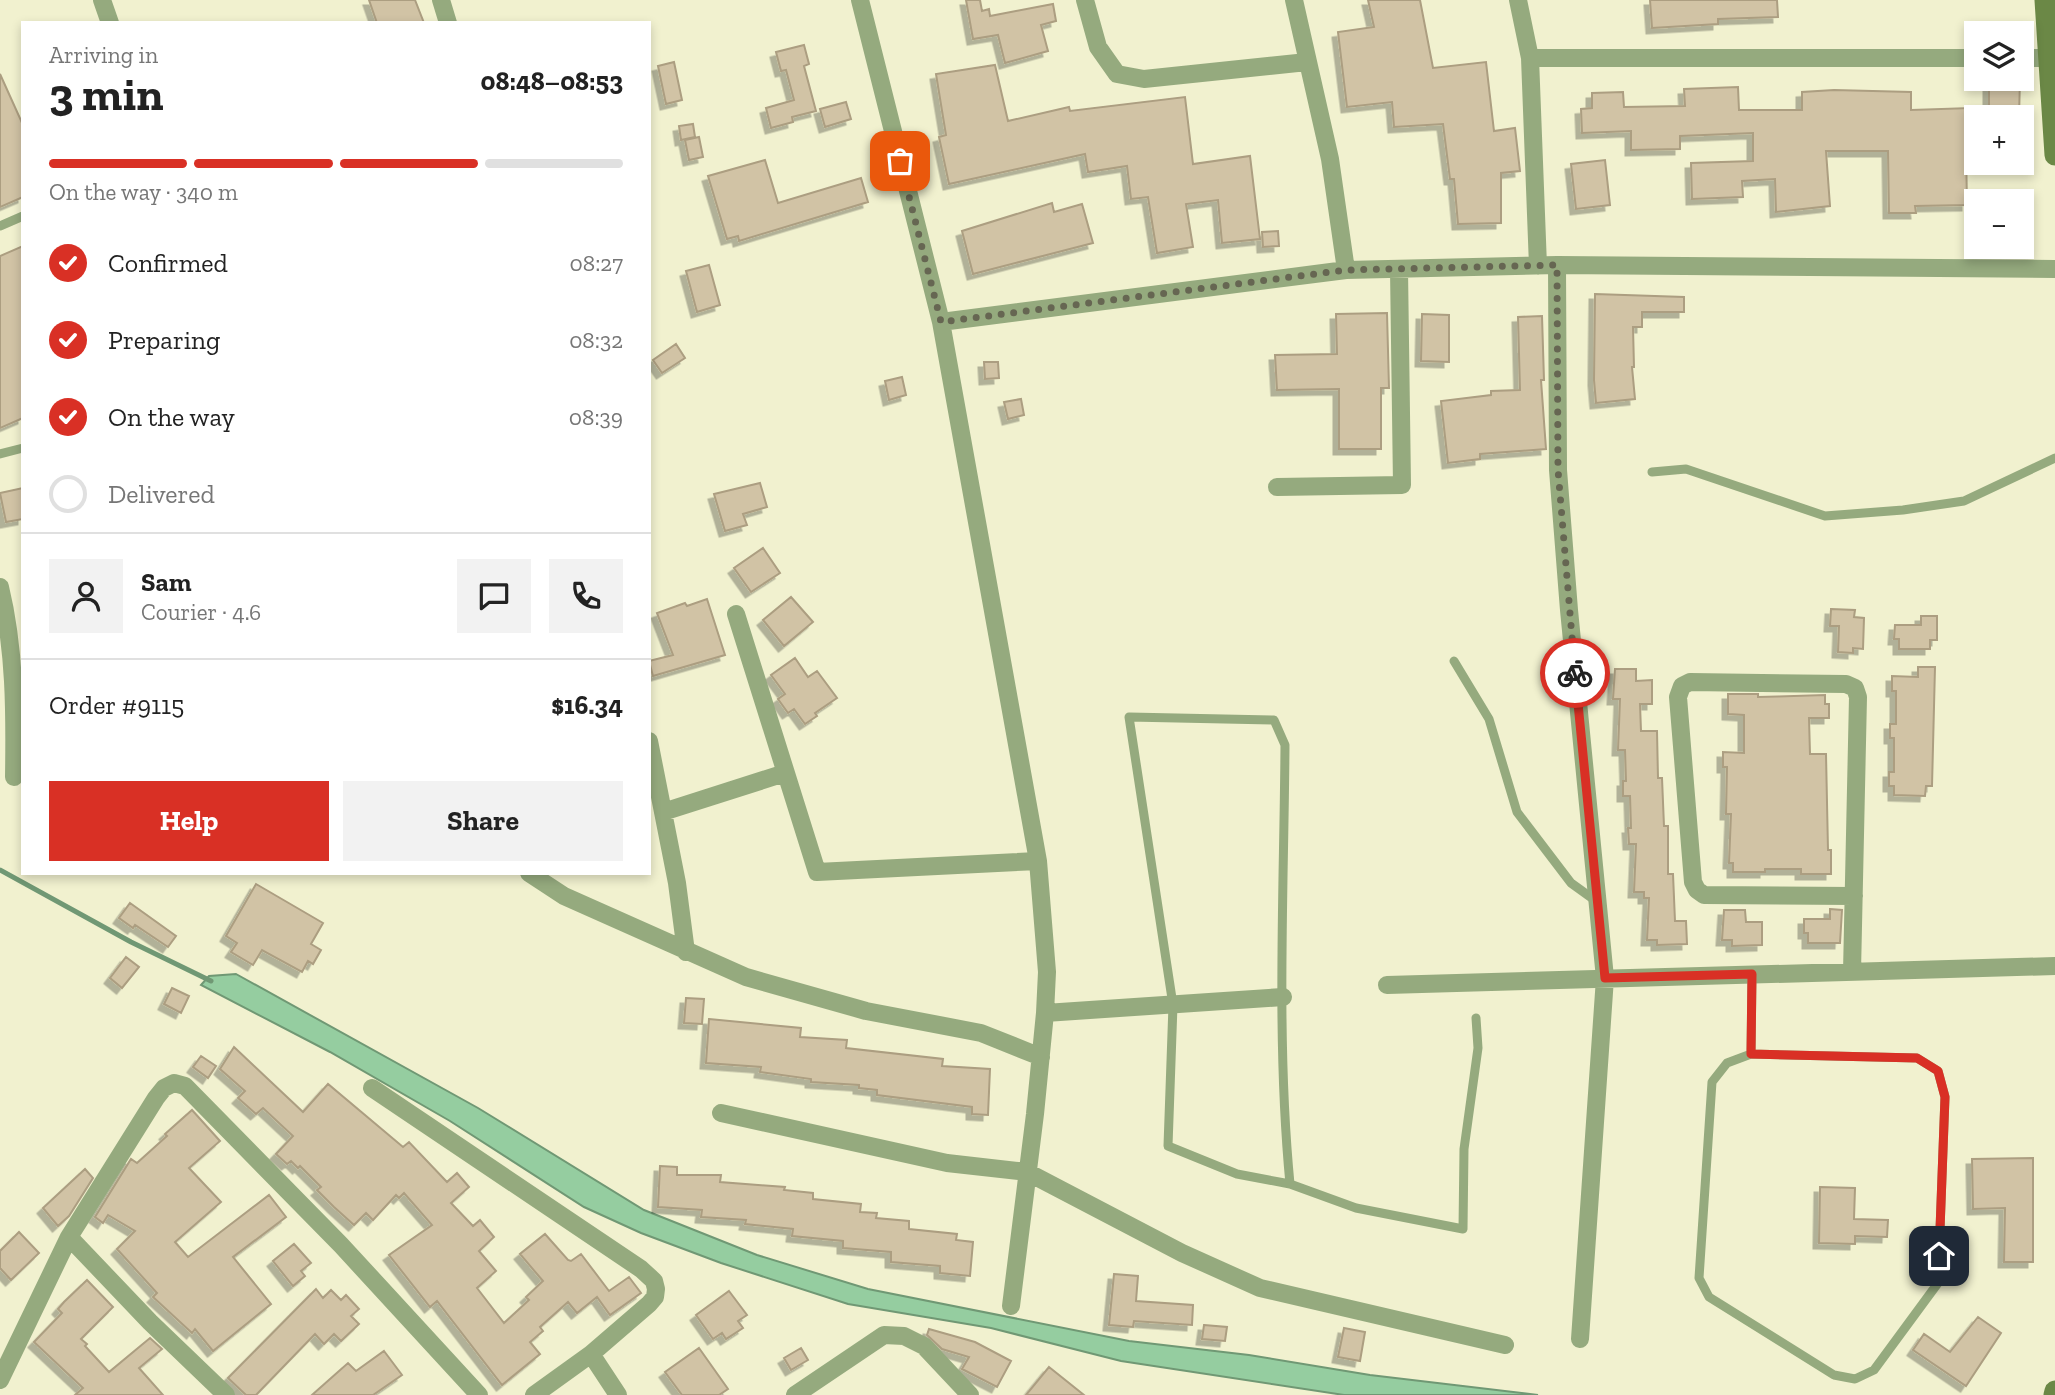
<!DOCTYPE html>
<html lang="en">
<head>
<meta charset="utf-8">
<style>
  :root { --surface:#fff; --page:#f2f2f2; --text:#222; --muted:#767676; --line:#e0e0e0; --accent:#d93025 }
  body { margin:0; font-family:"Zilla Slab",serif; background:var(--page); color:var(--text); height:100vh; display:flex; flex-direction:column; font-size:26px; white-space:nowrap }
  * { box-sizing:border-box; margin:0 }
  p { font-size:23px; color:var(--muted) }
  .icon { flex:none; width:38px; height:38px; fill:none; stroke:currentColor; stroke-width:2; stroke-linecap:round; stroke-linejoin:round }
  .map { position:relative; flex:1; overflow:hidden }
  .sheet { position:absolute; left:21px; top:21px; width:630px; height:854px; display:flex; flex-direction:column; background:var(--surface); border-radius:0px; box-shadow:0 4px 10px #0003 }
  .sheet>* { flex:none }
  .fabs { position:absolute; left:1964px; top:21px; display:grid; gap:14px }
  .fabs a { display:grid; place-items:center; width:70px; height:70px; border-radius:0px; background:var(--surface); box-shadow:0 4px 10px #0003; font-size:35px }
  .pin { position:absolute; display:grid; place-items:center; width:60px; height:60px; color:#fff; margin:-30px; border-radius:14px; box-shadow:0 4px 10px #0006 }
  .courier { position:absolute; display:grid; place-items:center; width:70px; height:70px; margin:-35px; border:5px solid #d93025; border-radius:50%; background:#fff; color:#222; box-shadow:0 2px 9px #0007 }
  .overview em { font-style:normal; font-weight:700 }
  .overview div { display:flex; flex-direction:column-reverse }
  .overview { display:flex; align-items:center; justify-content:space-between; height:119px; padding:0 28px }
  h1 { font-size:46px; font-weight:700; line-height:52px }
  .bar { display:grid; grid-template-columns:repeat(4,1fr); gap:10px 7px; align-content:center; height:84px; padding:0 28px }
  .bar i { height:9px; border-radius:5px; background:var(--line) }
  .bar .selected { background:var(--accent) }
  .bar p { grid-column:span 4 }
  .line { display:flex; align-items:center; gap:18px; padding:0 28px; border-top:2px solid var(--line) }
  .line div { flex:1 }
  .round { display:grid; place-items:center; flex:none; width:74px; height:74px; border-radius:0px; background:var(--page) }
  ol { padding:0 28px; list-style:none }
  li { display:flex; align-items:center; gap:21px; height:77px }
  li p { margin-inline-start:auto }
  li .icon { padding:7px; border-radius:50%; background:var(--accent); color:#fff; stroke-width:4 }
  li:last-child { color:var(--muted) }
  li i { width:38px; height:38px; border:4px solid var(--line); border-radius:50% }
  .cta { display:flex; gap:14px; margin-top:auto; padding:14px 28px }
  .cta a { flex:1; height:80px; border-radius:0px; background:var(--accent); color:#fff; font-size:28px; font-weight:700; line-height:80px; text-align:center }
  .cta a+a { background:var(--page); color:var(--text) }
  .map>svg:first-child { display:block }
  .water { fill:#95cda0; stroke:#709874; stroke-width:2 }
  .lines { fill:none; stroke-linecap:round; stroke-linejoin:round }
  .stream { stroke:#709874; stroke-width:5 }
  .building { fill:#d1c3a5; stroke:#ac9e81; stroke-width:2; filter:url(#shadow) }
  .lane { stroke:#95aa7e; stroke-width:9 }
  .street { stroke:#95aa7e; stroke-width:18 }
  .secondary { stroke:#6b8846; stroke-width:21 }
  .done { stroke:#666652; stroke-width:7; stroke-dasharray:0 12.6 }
  .route { stroke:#d93025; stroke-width:9 }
</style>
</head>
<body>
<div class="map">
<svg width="2055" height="1395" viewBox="0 0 2055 1395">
  <defs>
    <filter id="shadow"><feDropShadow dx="-5.5" dy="5.5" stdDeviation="0" flood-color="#0004"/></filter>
  </defs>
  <rect width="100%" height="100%" fill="#f1f1cf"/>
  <path class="water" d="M236,974L478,1108L644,1210L757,1255L868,1289L1129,1341L1249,1355L1370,1375L1538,1395H1344L1121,1361L991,1328L848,1304L721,1263L641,1233L584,1207L450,1121L330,1052L201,985L209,976Z"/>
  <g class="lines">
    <path class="stream" d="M0,870L131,942L211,981"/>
  </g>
  <path class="building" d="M369,0H415L424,23H377Z
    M966,0H980L982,11L989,9L990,16L1053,4L1056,21L1041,25L1048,51L1005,63L998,35L973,39Z
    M1368,0H1420L1433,68L1486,62L1494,131L1515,128L1520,171L1501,173V223L1458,224L1454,179H1450L1443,124L1394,127L1392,102L1347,107L1338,32L1374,27Z
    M1650,0H1777L1778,17L1718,19V24L1652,28Z
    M804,45L809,64L804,66L816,111L792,117L793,122L771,128L766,108L794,100L786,70L781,71L776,52Z
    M674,62L682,100L666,104L658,66Z
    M995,65L1008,121L1069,107L1070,111L1185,97L1193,164L1250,156L1260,239L1222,243L1218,200L1186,204L1193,247L1157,253L1148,197L1131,199L1127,166L1088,172L1085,154L949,184L939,137L946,135L936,74Z
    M0,74L23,125V197L0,207Z
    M1989,79H2020L2019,117H1989Z
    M1738,87L1739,110H1802V92L1834,90L1911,92V110L1971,108L1972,147H1966L1967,205L1915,206L1916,213H1889L1888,151H1826L1830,206L1776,212L1775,179L1742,181L1743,197L1692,199L1691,163L1753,161V133L1680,136V149L1631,150V131L1582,133L1581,109L1592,108V93L1623,92L1624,107L1685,106L1684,89Z
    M846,102L851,119L825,127L820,109Z
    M693,124L695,137L681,140L679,126Z
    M699,137L703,157L689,160L685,140Z
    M765,160L778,203L861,178L868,202L739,241L738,236L727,239L708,176Z
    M1605,160L1610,205L1576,209L1571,164Z
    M1052,203L1054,212L1082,204L1093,243L973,274L962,231Z
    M1278,231L1279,246L1263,247L1262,232Z
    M23,246V418L0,428V256Z
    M709,265L720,305L697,312L686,271Z
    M1595,294L1684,297V312H1642V327H1633L1634,367H1632L1635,399L1596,403L1594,380Z
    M1387,313L1389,388H1381V449H1339V389L1277,390L1275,355L1337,354L1336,314Z
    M1422,314L1449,315V362L1421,361Z
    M1542,316L1544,380H1541L1546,449L1480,454V459L1448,463L1441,401L1491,395V391L1520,390L1518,317Z
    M676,344L685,358L662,373L653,360Z
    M984,362H998L999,378L985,379Z
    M902,377L906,395L889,400L885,381Z
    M1021,399L1024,415L1008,419L1004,402Z
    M760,483L767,507L743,514L747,525L725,531L714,494Z
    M23,488V519L6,522L0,493Z
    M763,548L780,573L751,592L734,568Z
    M791,597L813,622L784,646L763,620Z
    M707,599L725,655L653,676L649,661L673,655L657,613L685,603L687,606Z
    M1831,609L1855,610L1854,617L1864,618L1863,649L1853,648V653L1838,652L1839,626H1830Z
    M1921,616H1937V640H1930V649H1899V639H1894L1895,625H1921Z
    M795,658L808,677L817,671L837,698L815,713L817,716L805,724L794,709L788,713L778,699L785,694L771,675Z
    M1918,667H1935L1932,786H1926L1925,796L1894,795V786H1889V772H1894V738H1890V724H1896V691H1892V676L1918,677Z
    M1615,669H1636V681L1652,680V704H1640L1641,731H1657L1658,778H1662L1664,826H1668V874H1673L1675,921H1686L1687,944L1657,945V940H1647L1649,898H1644V892H1634L1636,844H1629L1628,828H1631L1630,796H1623V781H1626L1625,750H1618L1620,699H1613Z
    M1728,694H1758V697L1825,695V704H1829V718H1809L1810,754H1826L1828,850H1831V874H1801V869H1765V872H1733V863H1729L1731,814H1726L1727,767H1723V752L1744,753V715L1728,714Z
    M256,884L323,923L311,944L321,950L313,964L308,961L302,972L262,950L253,965L231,952L237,943L226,936Z
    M130,903L176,936L168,947L135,925L133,928L119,918Z
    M1830,909L1842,910L1840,943H1808V933H1804V919H1830Z
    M1724,910H1745L1746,922H1762V945L1732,946V940H1722Z
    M126,957L139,967L122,988L110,978Z
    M172,988L189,996L181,1013L164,1004Z
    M686,998L704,999L702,1024L684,1023Z
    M709,1019L801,1028L800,1037L847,1040L846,1048L943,1059L942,1066L990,1069L988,1115L972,1114V1107L877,1095V1090L859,1088V1085L811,1082V1079L760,1072L761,1067L706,1063Z
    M234,1047L303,1112L328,1084L403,1147L409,1142L447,1182L457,1173L469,1187L451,1203L473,1226L480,1220L494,1237L479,1251L496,1271L477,1288L504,1323L529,1300L526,1297L543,1281L520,1254L545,1234L568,1260L571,1261L581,1254L609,1291L629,1277L641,1293L610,1315L597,1297L577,1313L568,1302L540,1327L543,1331L530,1342L540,1354L502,1385L437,1301L430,1307L389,1255L432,1225L404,1193L399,1198L396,1195L373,1220L366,1213L354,1225L334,1207L317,1190L321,1187L300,1166L298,1168L291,1161L287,1164L276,1154L293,1136L263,1108L256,1114L238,1098L245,1091L220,1069Z
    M201,1056L216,1066L208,1078L193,1067Z
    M192,1110L220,1141L189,1168L221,1202L175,1242L188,1257L269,1195L286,1217L233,1257L271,1304L213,1351L195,1329L192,1333L153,1297L157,1293L117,1249L135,1231L108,1215L103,1223L95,1217L131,1159L137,1163L167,1136L165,1134Z
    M2033,1158V1262H2004L2005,1208L1973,1209L1972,1159Z
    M660,1166L677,1167V1175H721L720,1182L785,1187L784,1190L813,1193V1199L861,1204L860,1212L877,1213L876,1218L909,1221V1229L957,1234L956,1240L973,1242L970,1276L940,1273V1266L891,1262V1252L843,1248V1241L792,1236L793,1229L745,1224L746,1220L701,1217L702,1210L658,1207Z
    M85,1169L93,1178L69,1216L58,1226L43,1208Z
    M1820,1187L1855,1188L1854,1219L1888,1220L1887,1237L1855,1236V1244L1819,1243Z
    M19,1232L39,1253L11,1280L0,1268V1251Z
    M294,1244L311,1263L301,1271L305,1276L293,1286L273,1261Z
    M1114,1274L1138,1276L1136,1301L1193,1305L1192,1325L1134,1321L1133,1327L1109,1325Z
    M87,1280L113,1307L81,1339L87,1344L85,1346L109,1372L150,1338L162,1349L139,1368L163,1395H75L83,1388L34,1342L62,1313L58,1309L64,1302Z
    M316,1289L323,1298L331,1290L341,1300L346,1295L359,1309L351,1316L359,1324L341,1341L334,1334L324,1344L315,1334L256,1395H246L228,1378Z
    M729,1291L747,1315L738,1321L743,1328L726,1339L722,1333L713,1339L696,1315Z
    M1978,1317L2001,1333L1966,1386L1913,1350L1924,1334L1950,1352Z
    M1204,1325L1227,1327L1225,1341L1202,1339Z
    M1344,1328L1365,1332L1360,1361L1338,1357Z
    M929,1329L975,1342L1011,1361L997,1387L962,1369L969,1357L942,1349L927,1335Z
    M699,1348L728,1389L719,1395H682L665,1372Z
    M801,1348L808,1360L791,1370L784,1358Z
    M384,1351L402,1375L373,1395H312L348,1363L356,1371Z
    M1049,1367L1084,1395H1026Z"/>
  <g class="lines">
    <path class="lane" d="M0,226L23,216
      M0,454L23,448
      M1652,472L1686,469L1825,516L1903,510L1964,501L2055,458
      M1454,661L1489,719L1517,812L1571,883L1596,901
      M1751,1054L1917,1058L1938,1071L1945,1097L1938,1283L1874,1370L1855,1379L1834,1375L1709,1297L1699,1278L1712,1082L1727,1063Z
      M1751,1054L1752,974
      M1290,1184C1276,1038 1284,891 1285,745L1274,720L1129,717L1173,1005L1168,1146L1237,1174L1290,1184L1356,1208L1463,1229L1464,1149L1478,1048L1476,1018"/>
    <path class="street" d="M102,0L110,23
      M441,0L448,23
      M860,0L941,322L1038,861L1047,972L1045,1013L1035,1114L1011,1306
      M1085,0L1098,47L1117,74L1144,79L1307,62
      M1294,0L1330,159L1346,270
      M1518,0L1530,58L1538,266
      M1530,58H1976
      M2021,58H2050
      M1557,265L1558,470L1569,610L1605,978L1580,1339
      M941,322L1346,270L1557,265L2055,269
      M1277,487L1402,485L1399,269
      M0,587C15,649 15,713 14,777
      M736,614L817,872L1038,861
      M649,741L677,883L686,952
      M663,812L785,773
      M529,873L564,896L746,977L866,1011L981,1033L1041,1057
      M1852,972L1858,697L1855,688L1846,684L1690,682L1682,686L1678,697L1693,882L1697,890L1704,895L1854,896
      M1387,985L2055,966
      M1045,1013L1283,997
      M372,1088L641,1269L654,1281L656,1289L655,1297L649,1304L591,1354L534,1395
      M721,1113L947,1163L1027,1172L1182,1253L1260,1288L1505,1345
      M69,1237L150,1322L226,1395
      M591,1354L618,1395
      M0,1380L69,1237L156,1098L164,1088L174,1083L185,1086L341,1245L479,1395
      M795,1395L884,1335L904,1336L924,1346L970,1395"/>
    <path class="secondary" d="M2045,0L2055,155
      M2054,1395L2055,1391"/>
  </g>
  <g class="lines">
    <path class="done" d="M900,161L941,322L1346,270L1557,265L1558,470L1575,673"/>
    <path class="route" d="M1575,673L1605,978L1752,974L1751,1054L1917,1058L1938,1071L1945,1097L1939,1256"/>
  </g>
</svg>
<div class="fabs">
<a><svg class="icon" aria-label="layers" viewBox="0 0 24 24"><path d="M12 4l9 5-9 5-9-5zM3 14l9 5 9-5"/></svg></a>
<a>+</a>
<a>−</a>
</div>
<div class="pin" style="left:900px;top:161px;background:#ea580c"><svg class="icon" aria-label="bag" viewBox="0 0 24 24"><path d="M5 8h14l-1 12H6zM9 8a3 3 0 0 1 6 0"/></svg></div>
<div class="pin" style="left:1939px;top:1256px;background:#1f2937"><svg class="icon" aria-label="home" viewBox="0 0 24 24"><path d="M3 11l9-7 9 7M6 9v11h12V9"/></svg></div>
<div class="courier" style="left:1575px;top:673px"><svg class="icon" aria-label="bike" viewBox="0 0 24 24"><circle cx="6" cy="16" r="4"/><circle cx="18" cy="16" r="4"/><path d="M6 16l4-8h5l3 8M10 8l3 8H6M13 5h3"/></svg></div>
<section class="sheet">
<div class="overview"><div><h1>3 min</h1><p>Arriving in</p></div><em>08:48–08:53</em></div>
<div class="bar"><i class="selected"></i><i class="selected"></i><i class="selected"></i><i></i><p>On the way · 340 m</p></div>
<ol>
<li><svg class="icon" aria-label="check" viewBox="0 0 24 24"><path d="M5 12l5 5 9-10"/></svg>Confirmed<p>08:27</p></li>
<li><svg class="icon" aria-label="check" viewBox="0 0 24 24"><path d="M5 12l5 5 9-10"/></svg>Preparing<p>08:32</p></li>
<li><svg class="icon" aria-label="check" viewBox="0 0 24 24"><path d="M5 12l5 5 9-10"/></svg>On the way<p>08:39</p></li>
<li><i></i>Delivered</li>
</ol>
<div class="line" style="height:126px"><a class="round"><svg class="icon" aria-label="person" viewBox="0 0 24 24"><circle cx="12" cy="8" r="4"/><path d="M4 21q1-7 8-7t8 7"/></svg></a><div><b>Sam</b><p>Courier · 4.6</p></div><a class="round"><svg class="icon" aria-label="chat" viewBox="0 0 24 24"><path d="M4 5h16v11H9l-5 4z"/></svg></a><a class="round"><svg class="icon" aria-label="phone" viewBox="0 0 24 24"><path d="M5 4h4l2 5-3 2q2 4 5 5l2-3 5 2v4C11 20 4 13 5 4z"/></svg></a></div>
<div class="line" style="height:91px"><div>Order #9115</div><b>$16.34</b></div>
<div class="cta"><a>Help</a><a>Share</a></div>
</section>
</div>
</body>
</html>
